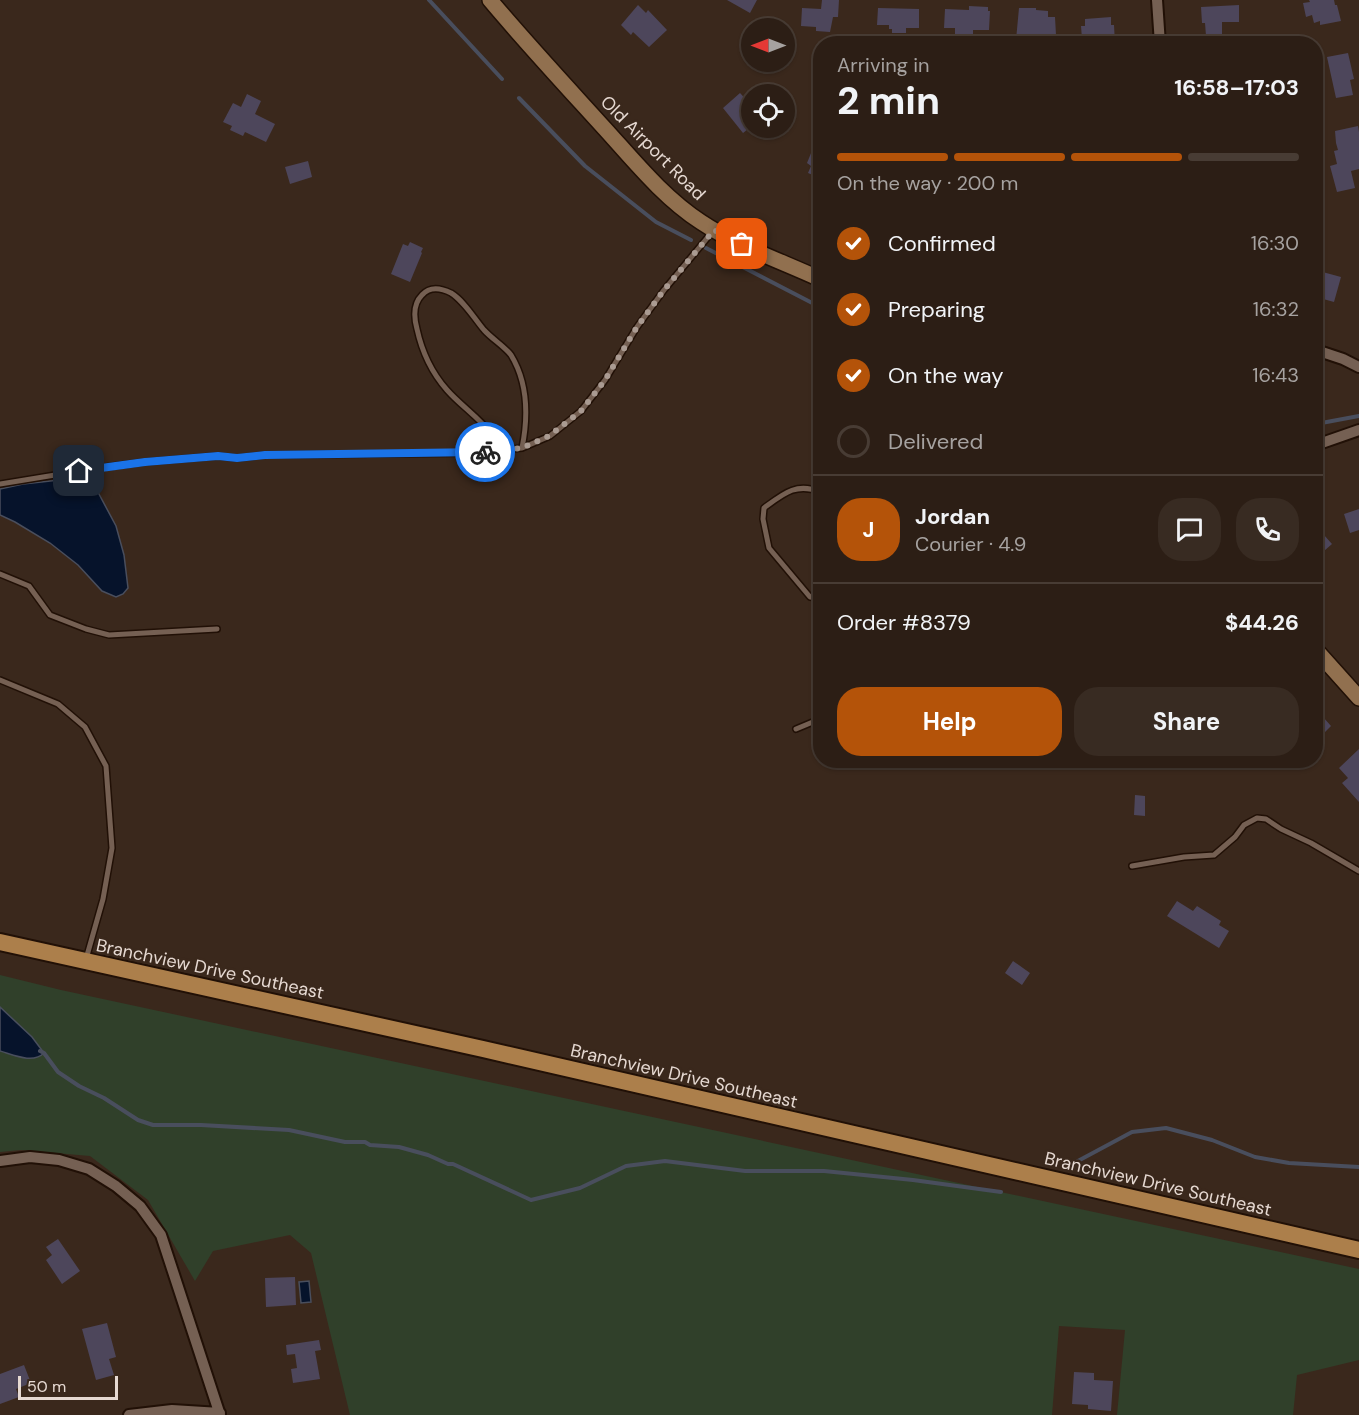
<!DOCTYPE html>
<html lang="en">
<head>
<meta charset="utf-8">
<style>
  :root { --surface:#2c1e15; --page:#382b22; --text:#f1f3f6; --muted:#a6a2a0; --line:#483c34; --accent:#b45309 }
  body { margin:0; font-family:"DM Sans",sans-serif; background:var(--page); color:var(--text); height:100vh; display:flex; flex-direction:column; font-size:22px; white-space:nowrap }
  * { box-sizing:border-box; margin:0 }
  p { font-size:20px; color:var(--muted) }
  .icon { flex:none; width:33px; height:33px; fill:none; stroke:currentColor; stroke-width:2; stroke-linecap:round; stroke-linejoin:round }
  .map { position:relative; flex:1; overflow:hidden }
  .drawer { position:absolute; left:813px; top:36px; width:510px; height:732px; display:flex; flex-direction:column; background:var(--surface); border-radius:24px; box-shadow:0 2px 4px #0004,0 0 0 2px var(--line) }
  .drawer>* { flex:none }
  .needle { width:39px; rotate:270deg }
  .controls { position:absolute; left:741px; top:18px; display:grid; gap:12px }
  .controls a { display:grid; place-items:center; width:54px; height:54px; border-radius:50%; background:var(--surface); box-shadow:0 2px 4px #0004,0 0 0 2px var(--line); font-size:30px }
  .scale { position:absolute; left:18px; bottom:15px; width:100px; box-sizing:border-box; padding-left:6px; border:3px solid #e6d9d2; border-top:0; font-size:16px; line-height:21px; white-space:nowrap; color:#e6d9d2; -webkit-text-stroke:4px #3a281c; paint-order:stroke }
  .pin { position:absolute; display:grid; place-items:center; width:51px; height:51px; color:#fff; margin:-26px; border-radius:12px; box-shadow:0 3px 9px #0006 }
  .courier { position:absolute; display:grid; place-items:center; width:60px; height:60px; margin:-30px; border:4px solid #1a73e8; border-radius:50%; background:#fff; color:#222; box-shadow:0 2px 8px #0007 }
  .headline em { font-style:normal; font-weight:700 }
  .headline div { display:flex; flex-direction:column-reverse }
  .headline { display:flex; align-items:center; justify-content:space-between; height:102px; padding:0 24px }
  h1 { font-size:39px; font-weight:700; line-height:45px }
  .bar { display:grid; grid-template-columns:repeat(4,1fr); gap:9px 6px; align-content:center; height:72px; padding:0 24px }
  .bar i { height:8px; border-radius:4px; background:var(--line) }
  .bar .on { background:var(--accent) }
  .bar p { grid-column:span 4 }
  .line { display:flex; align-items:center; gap:15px; padding:0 24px; border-top:2px solid var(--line) }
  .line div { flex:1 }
  .round { display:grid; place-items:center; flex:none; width:63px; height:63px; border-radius:24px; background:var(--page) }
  ol { padding:0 24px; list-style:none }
  li { display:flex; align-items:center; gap:18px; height:66px }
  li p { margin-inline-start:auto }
  li .icon { padding:6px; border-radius:50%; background:var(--accent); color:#fff; stroke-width:4 }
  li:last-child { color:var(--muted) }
  li i { width:33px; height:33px; border:3px solid var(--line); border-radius:50% }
  .action { display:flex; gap:12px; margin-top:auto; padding:12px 24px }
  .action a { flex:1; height:69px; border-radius:24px; background:var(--accent); color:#fff; font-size:24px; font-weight:700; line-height:69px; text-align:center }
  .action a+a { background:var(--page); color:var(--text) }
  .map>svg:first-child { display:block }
  .green { fill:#30402a }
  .water { fill:#06132b; stroke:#494e5d; stroke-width:1.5 }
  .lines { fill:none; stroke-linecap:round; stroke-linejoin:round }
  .stream { stroke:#494e5d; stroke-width:4 }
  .building { fill:#4d465b }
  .lane-casing { stroke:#211006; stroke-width:8 }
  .street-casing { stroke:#211006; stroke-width:14 }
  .secondary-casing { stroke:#211006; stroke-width:18 }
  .primary-casing { stroke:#211006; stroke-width:20 }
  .lane { stroke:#756053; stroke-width:5 }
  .street { stroke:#756053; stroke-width:10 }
  .secondary { stroke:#91704f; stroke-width:15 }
  .primary { stroke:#ac7f4b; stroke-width:16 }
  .done { stroke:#aa9b92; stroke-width:6; stroke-dasharray:0 10.8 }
  .route { stroke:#1a73e8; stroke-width:8 }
  .labels { text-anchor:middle; stroke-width:5; stroke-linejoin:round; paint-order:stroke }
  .street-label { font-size:18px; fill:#e6d9d2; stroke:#3a281c }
</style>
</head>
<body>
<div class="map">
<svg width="1359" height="1415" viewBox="0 0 1359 1415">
  <rect width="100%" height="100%" fill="#3a281c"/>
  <path class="green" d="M0,975L61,990L1359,1269V1360L1297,1375L1293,1415H1117L1125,1330L1059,1326L1052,1415H350L311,1253L290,1235L213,1251L195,1281L148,1200L90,1156L21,1150L0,1152Z"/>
  <path class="water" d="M87,477L92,481L116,526L124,555L128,588L123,594L116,597L102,591L78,565L50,543L15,522L0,515V489L23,484Z
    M0,1007L32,1037L44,1053C33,1064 14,1055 0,1051Z
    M309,1281L311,1302L301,1303L299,1282Z"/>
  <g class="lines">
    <path class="stream" d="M429,0L502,79
      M519,98L585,166L656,222L691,240
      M706,248L820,307
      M1316,424L1359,416
      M40,1051L44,1053L58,1072L79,1086L104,1098L138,1120L153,1125H201L289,1130L345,1142H365L370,1145L399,1147L428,1155L448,1164H453L531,1200L580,1188L626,1166L665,1161L745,1171H824L913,1180L1001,1192
      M1076,1162L1132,1132L1166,1128L1212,1140L1255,1157L1289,1163L1359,1167"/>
  </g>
  <path class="building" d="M727,0H757L750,13Z
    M822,0H839L838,17H833L830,32L816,31V27L801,26L802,8L821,9Z
    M1309,0H1334L1335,5H1337L1341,21L1320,25V21L1314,23L1312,15L1306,17L1303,3L1310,2Z
    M638,5L646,13L648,10L667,30L649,47L633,32L631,35L621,25Z
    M1239,5V22H1222V36H1206L1205,23H1202L1201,7Z
    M969,6L988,7V11H990L989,30H973V35L955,34V28H944L945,9L969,10Z
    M878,8L919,9V28H906V33H892V29H889V25H877Z
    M1019,8H1036V10L1048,11V17H1055L1056,35H1055V39H1038V43H1021V40H1016Z
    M1111,17V25H1114L1115,44H1090V38L1082,39L1081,26H1085V19Z
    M1348,53L1354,79L1350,80L1353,95L1336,98L1327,57Z
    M740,93L752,106V126L743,133L723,108Z
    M247,94L261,101L255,114L275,124L266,142L245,132L243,136L230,130L232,126L223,122L233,103L241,107Z
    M1358,126L1359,132V169L1351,171L1355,188L1337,192L1330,166L1337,164L1334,151L1338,150L1336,143L1335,131Z
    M820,131V178L808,173L811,166L807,163Z
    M308,161L312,177L290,184L285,167Z
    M410,242L423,248L421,252L422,253L410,282L391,274L403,244L408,246Z
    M1319,271L1341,277L1334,302L1316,297V277H1317Z
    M1359,509V530L1350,533L1344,514Z
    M1316,526L1332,544L1316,558Z
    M1316,709L1331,726L1316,741Z
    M1359,749V802L1342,783L1348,778L1339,768Z
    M1135,795L1145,796V816L1134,815Z
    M1177,901L1193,911L1197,906L1221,921L1219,925L1229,931L1219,948L1167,916Z
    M1013,961L1030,973L1022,985L1005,973Z
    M58,1239L80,1271L62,1284L46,1260L52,1255L46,1247Z
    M295,1277L296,1305L266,1307L265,1278Z
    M107,1323L116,1357L109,1359L114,1375L96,1380L82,1329Z
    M319,1340L321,1350L315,1351L320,1379L293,1383L291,1369L297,1368L295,1354L287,1355L286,1345Z
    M24,1365L31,1383L16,1389L19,1397L0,1404V1374Z
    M1074,1372L1094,1373V1380L1113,1381L1111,1411L1088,1409V1405L1072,1404Z"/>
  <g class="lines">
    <defs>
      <path id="lane" d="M501,451C498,446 496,440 492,435C480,418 461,406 447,390C432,373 422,352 417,329C414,318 413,304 422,295C430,286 441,288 451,293C464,301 474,318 484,330C492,339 504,346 511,355C528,383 528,418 522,448
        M0,484L98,468L145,462L217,456L237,458L265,455L474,453L522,448L550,436L581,411L605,380L637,327L664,290L713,231
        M820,492C796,482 783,494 764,508L763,519L769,548L810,597L820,598
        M0,574L29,586L50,615L86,629L109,635L217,629
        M0,680L58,704L85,727L106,766L112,848L103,899L86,959
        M796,729L820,719
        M1132,866L1184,857L1214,855L1235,837L1244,825L1257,818L1266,819L1281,829L1311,843L1359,871"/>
      <path id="street" d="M1157,0L1160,44
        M1316,350L1343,359L1359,367
        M1316,445L1359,430
        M0,1161L30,1157L59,1160L89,1169L116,1186L140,1206L161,1235L220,1415
        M129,1415L172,1410L220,1413"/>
      <path id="secondary" d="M490,0C527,44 567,87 606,130C635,162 664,198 701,222C737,246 781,261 820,279
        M1316,650L1359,698"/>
      <path id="primary" d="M0,942L483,1049L1359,1250"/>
    </defs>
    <use href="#lane" class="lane-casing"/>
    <use href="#street" class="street-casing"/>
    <use href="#secondary" class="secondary-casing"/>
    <use href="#primary" class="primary-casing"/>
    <use href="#lane" class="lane"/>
    <use href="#street" class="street"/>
    <use href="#secondary" class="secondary"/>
    <use href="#primary" class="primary"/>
  </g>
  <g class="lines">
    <path class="done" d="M485,452L522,448L549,436L581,411L605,380L637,327L664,290L714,230L742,244"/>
    <path class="route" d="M79,471L145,462L218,456L237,458L265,455L485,452"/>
  </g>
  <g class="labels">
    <g class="street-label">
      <text transform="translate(653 148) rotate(45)" y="6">Old Airport Road</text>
      <text transform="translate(210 969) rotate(12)" y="6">Branchview Drive Southeast</text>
      <text transform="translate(684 1076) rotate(13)" y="6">Branchview Drive Southeast</text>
      <text transform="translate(1158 1184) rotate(13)" y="6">Branchview Drive Southeast</text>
    </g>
  </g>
</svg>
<div class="controls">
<a><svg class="needle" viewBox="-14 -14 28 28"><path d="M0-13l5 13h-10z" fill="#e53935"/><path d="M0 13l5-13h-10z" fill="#a6a2a0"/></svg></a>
<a><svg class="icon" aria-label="locate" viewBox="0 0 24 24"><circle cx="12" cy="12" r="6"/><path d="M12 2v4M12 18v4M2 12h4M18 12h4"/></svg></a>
</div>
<div class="scale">50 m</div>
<div class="pin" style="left:742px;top:244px;background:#ea580c"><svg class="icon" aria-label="bag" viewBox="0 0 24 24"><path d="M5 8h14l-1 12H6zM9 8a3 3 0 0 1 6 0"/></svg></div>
<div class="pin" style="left:79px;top:471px;background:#1f2937"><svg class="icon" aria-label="home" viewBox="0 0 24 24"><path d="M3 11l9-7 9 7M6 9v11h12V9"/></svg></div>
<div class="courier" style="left:485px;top:452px"><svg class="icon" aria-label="bike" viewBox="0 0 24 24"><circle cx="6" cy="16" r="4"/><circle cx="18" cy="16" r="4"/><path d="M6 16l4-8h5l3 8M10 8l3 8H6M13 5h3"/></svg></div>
<section class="drawer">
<div class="headline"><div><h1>2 min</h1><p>Arriving in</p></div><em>16:58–17:03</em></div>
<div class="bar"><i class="on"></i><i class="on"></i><i class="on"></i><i></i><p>On the way · 200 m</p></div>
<ol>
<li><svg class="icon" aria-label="check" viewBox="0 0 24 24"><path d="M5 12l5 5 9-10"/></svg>Confirmed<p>16:30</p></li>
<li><svg class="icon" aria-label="check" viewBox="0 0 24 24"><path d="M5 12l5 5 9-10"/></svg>Preparing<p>16:32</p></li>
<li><svg class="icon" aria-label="check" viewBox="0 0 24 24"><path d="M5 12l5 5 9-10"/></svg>On the way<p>16:43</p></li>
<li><i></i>Delivered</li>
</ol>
<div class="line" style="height:108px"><b class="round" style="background:var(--accent);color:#fff">J</b><div><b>Jordan</b><p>Courier · 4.9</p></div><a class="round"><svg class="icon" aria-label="chat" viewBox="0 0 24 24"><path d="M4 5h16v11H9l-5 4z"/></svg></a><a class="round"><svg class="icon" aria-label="phone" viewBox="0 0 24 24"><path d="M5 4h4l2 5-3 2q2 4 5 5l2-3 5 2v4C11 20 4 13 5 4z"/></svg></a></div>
<div class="line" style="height:78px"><div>Order #8379</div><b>$44.26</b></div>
<div class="action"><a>Help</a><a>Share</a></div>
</section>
</div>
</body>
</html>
